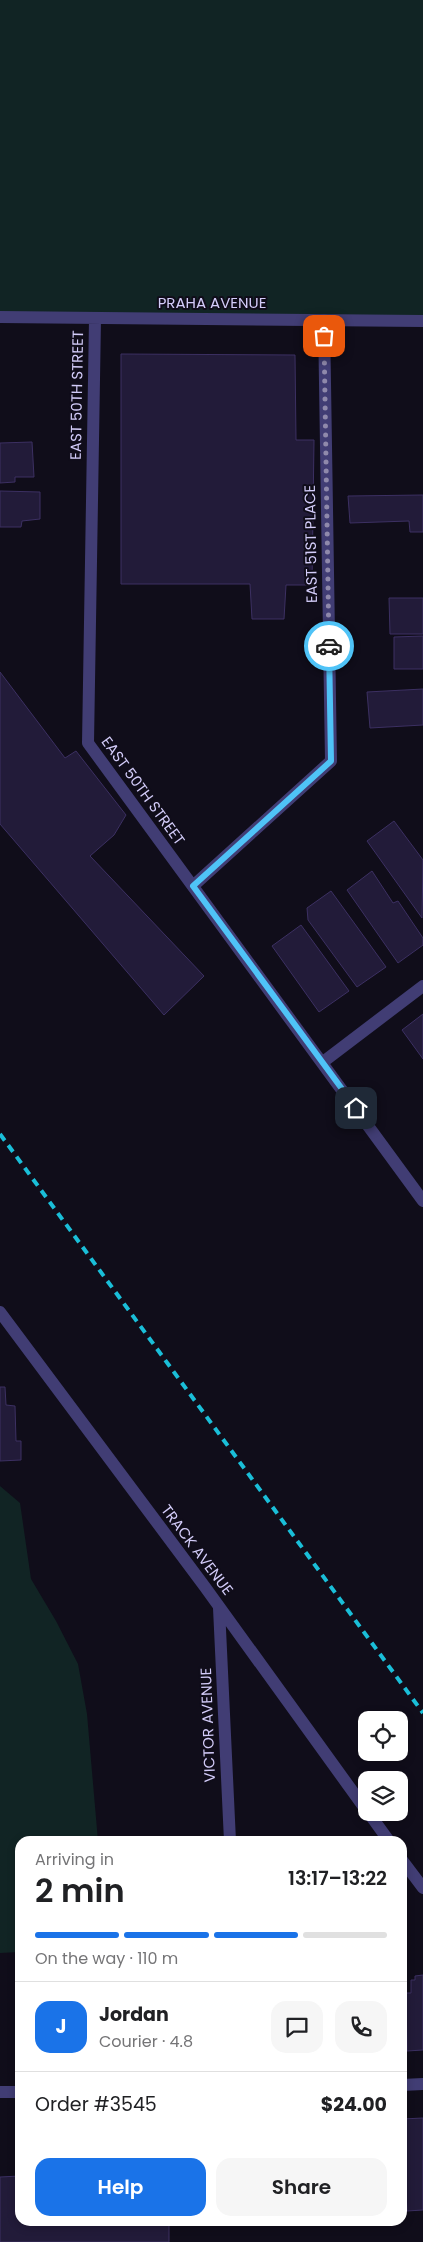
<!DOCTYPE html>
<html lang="en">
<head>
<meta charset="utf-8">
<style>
  :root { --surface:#fff; --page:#f6f6f6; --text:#202124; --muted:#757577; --line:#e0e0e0; --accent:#1a73e8 }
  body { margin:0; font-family:Poppins,sans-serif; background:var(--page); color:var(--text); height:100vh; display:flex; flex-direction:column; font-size:19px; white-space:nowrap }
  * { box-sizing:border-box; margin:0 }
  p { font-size:16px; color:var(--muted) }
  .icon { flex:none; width:28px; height:28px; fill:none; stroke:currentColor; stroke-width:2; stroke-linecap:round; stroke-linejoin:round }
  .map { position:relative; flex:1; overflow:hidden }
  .side { position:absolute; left:15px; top:1836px; width:392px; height:390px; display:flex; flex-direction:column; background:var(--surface); border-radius:15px; box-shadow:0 2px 8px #0003 }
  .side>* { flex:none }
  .fabs { position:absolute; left:358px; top:1711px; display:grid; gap:10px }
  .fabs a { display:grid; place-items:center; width:50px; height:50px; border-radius:10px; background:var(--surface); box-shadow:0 2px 8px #0003; font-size:25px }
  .pin { position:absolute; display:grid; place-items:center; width:42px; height:42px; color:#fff; margin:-21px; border-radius:10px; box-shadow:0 2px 8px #0006 }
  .courier { position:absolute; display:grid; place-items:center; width:50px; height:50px; margin:-25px; border:4px solid #4fc3f7; border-radius:50%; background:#fff; color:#222; box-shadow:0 1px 6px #0007 }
  .headline em { font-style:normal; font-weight:600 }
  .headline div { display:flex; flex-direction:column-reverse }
  .headline { display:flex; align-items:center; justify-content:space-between; height:85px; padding:0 20px }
  h1 { font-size:32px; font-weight:600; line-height:38px }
  .bar { display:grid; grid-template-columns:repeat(4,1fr); gap:8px 5px; align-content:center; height:60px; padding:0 20px }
  .bar i { height:6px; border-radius:4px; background:var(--line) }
  .bar .selected { background:var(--accent) }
  .bar p { grid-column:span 4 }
  .line { display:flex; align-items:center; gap:12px; padding:0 20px; border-top:1px solid var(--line) }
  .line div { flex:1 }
  .round { display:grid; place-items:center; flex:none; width:52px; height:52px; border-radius:15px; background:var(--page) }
  .primary-button { display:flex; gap:10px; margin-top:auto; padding:10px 20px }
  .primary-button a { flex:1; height:58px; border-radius:15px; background:var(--accent); color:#fff; font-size:20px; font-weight:600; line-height:58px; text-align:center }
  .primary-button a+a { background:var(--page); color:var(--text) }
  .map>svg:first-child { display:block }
  .green { fill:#112424 }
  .building { fill:#221b39; stroke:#3c3062 }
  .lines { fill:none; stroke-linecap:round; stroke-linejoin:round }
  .service { stroke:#413d74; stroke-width:12 }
  .minor { stroke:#413d74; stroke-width:12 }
  .rail { stroke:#1abed8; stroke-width:4; stroke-dasharray:8 6; stroke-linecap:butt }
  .done { stroke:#8f89ab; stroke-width:5; stroke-dasharray:0 9 }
  .route { stroke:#4fc3f7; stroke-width:6 }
  .labels { text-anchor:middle; stroke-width:4; stroke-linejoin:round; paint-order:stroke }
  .street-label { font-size:15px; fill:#d3ccf9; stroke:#100d1a }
</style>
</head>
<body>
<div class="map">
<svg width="423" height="2242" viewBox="0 0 423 2242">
  <rect width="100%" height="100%" fill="#100d1a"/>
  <path class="green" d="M0,0H423V321L0,317Z
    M0,1486L20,1503L31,1579L56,1621L78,1664L87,1714L98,1841H20V1952L0,1953Z"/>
  <path class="building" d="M121,354L295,355L296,440H314L312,585H286L284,619H252L250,584H121Z
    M32,442L34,477H15V482L0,483V443Z
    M0,491L40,492V519L22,521L21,527H0Z
    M423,495V532H410L409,521L350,523L348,496Z
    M389,598H423V634H390Z
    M423,636V669H394V637Z
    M0,672L65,758L76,751L126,815L114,835L90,856L204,976L164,1015L0,824Z
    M423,689V725L370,728L367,692Z
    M394,821L423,860L422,918L367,841Z
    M372,871L393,903L398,901L423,938V945L398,963L347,890Z
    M331,891L386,967L357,987L308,920L307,908Z
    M301,925L349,991L319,1012L272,946Z
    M423,1014V1059L402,1030Z
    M0,1387H5L6,1405L15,1406L16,1441H21V1460L0,1461Z
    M423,1975V2050L407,2051L406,1993H411V1980H415V1976Z
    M423,2118V2210L407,2211L402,2119Z
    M20,2176V2221H169V2242H0V2177Z"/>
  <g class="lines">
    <path class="service" d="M193,886L331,761L324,320"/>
    <path class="minor" d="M0,317L423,321
      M95,319L88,743L423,1201
      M323,1062L423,986
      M0,1312L205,1587L366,1810
      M219,1608L230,1841
      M368,1812L389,1841
      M402,1860L423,1888
      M402,2085L423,2084
      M0,2092H20"/>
    <path class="rail" d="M0,1134L423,1713"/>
  </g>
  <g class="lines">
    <path class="done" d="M324,336L329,646"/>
    <path class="route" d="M329,646L331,761L193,886L356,1108"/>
  </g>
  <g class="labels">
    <g class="street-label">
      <text x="212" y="308">PRAHA AVENUE</text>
      <text transform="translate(77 395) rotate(-89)" y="5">EAST 50TH STREET</text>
      <text transform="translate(311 544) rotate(-91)" y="5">EAST 51ST PLACE</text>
      <text transform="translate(143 791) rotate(54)" y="5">EAST 50TH STREET</text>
      <text transform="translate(197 1550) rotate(53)" y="5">TRACK AVENUE</text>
      <text transform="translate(208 1725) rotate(-92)" y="5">VICTOR AVENUE</text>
    </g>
  </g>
</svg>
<div class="fabs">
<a><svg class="icon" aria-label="locate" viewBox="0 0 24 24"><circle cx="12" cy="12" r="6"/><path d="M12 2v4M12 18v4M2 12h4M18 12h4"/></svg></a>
<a><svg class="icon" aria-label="layers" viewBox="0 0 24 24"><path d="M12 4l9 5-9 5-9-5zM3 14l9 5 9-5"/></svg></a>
</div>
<div class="pin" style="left:324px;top:336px;background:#ea580c"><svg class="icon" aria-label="bag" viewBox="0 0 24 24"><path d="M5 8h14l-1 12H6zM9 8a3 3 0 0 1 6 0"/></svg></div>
<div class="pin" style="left:356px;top:1108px;background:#1f2937"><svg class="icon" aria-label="home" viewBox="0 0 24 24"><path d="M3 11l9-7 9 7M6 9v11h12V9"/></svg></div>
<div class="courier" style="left:329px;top:646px"><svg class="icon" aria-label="car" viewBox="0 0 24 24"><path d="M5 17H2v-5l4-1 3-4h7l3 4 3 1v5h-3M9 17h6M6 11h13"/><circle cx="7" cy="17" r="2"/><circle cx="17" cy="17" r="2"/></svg></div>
<section class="side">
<div class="headline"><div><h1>2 min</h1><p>Arriving in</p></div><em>13:17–13:22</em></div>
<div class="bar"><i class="selected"></i><i class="selected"></i><i class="selected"></i><i></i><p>On the way · 110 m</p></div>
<div class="line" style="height:90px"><b class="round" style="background:var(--accent);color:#fff">J</b><div><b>Jordan</b><p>Courier · 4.8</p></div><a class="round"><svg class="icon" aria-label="chat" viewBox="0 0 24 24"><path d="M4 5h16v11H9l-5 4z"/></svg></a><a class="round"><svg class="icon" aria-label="phone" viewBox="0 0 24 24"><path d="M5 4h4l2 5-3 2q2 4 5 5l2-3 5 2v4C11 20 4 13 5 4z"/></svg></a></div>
<div class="line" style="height:65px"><div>Order #3545</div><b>$24.00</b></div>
<div class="primary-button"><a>Help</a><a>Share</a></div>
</section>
</div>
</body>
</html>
